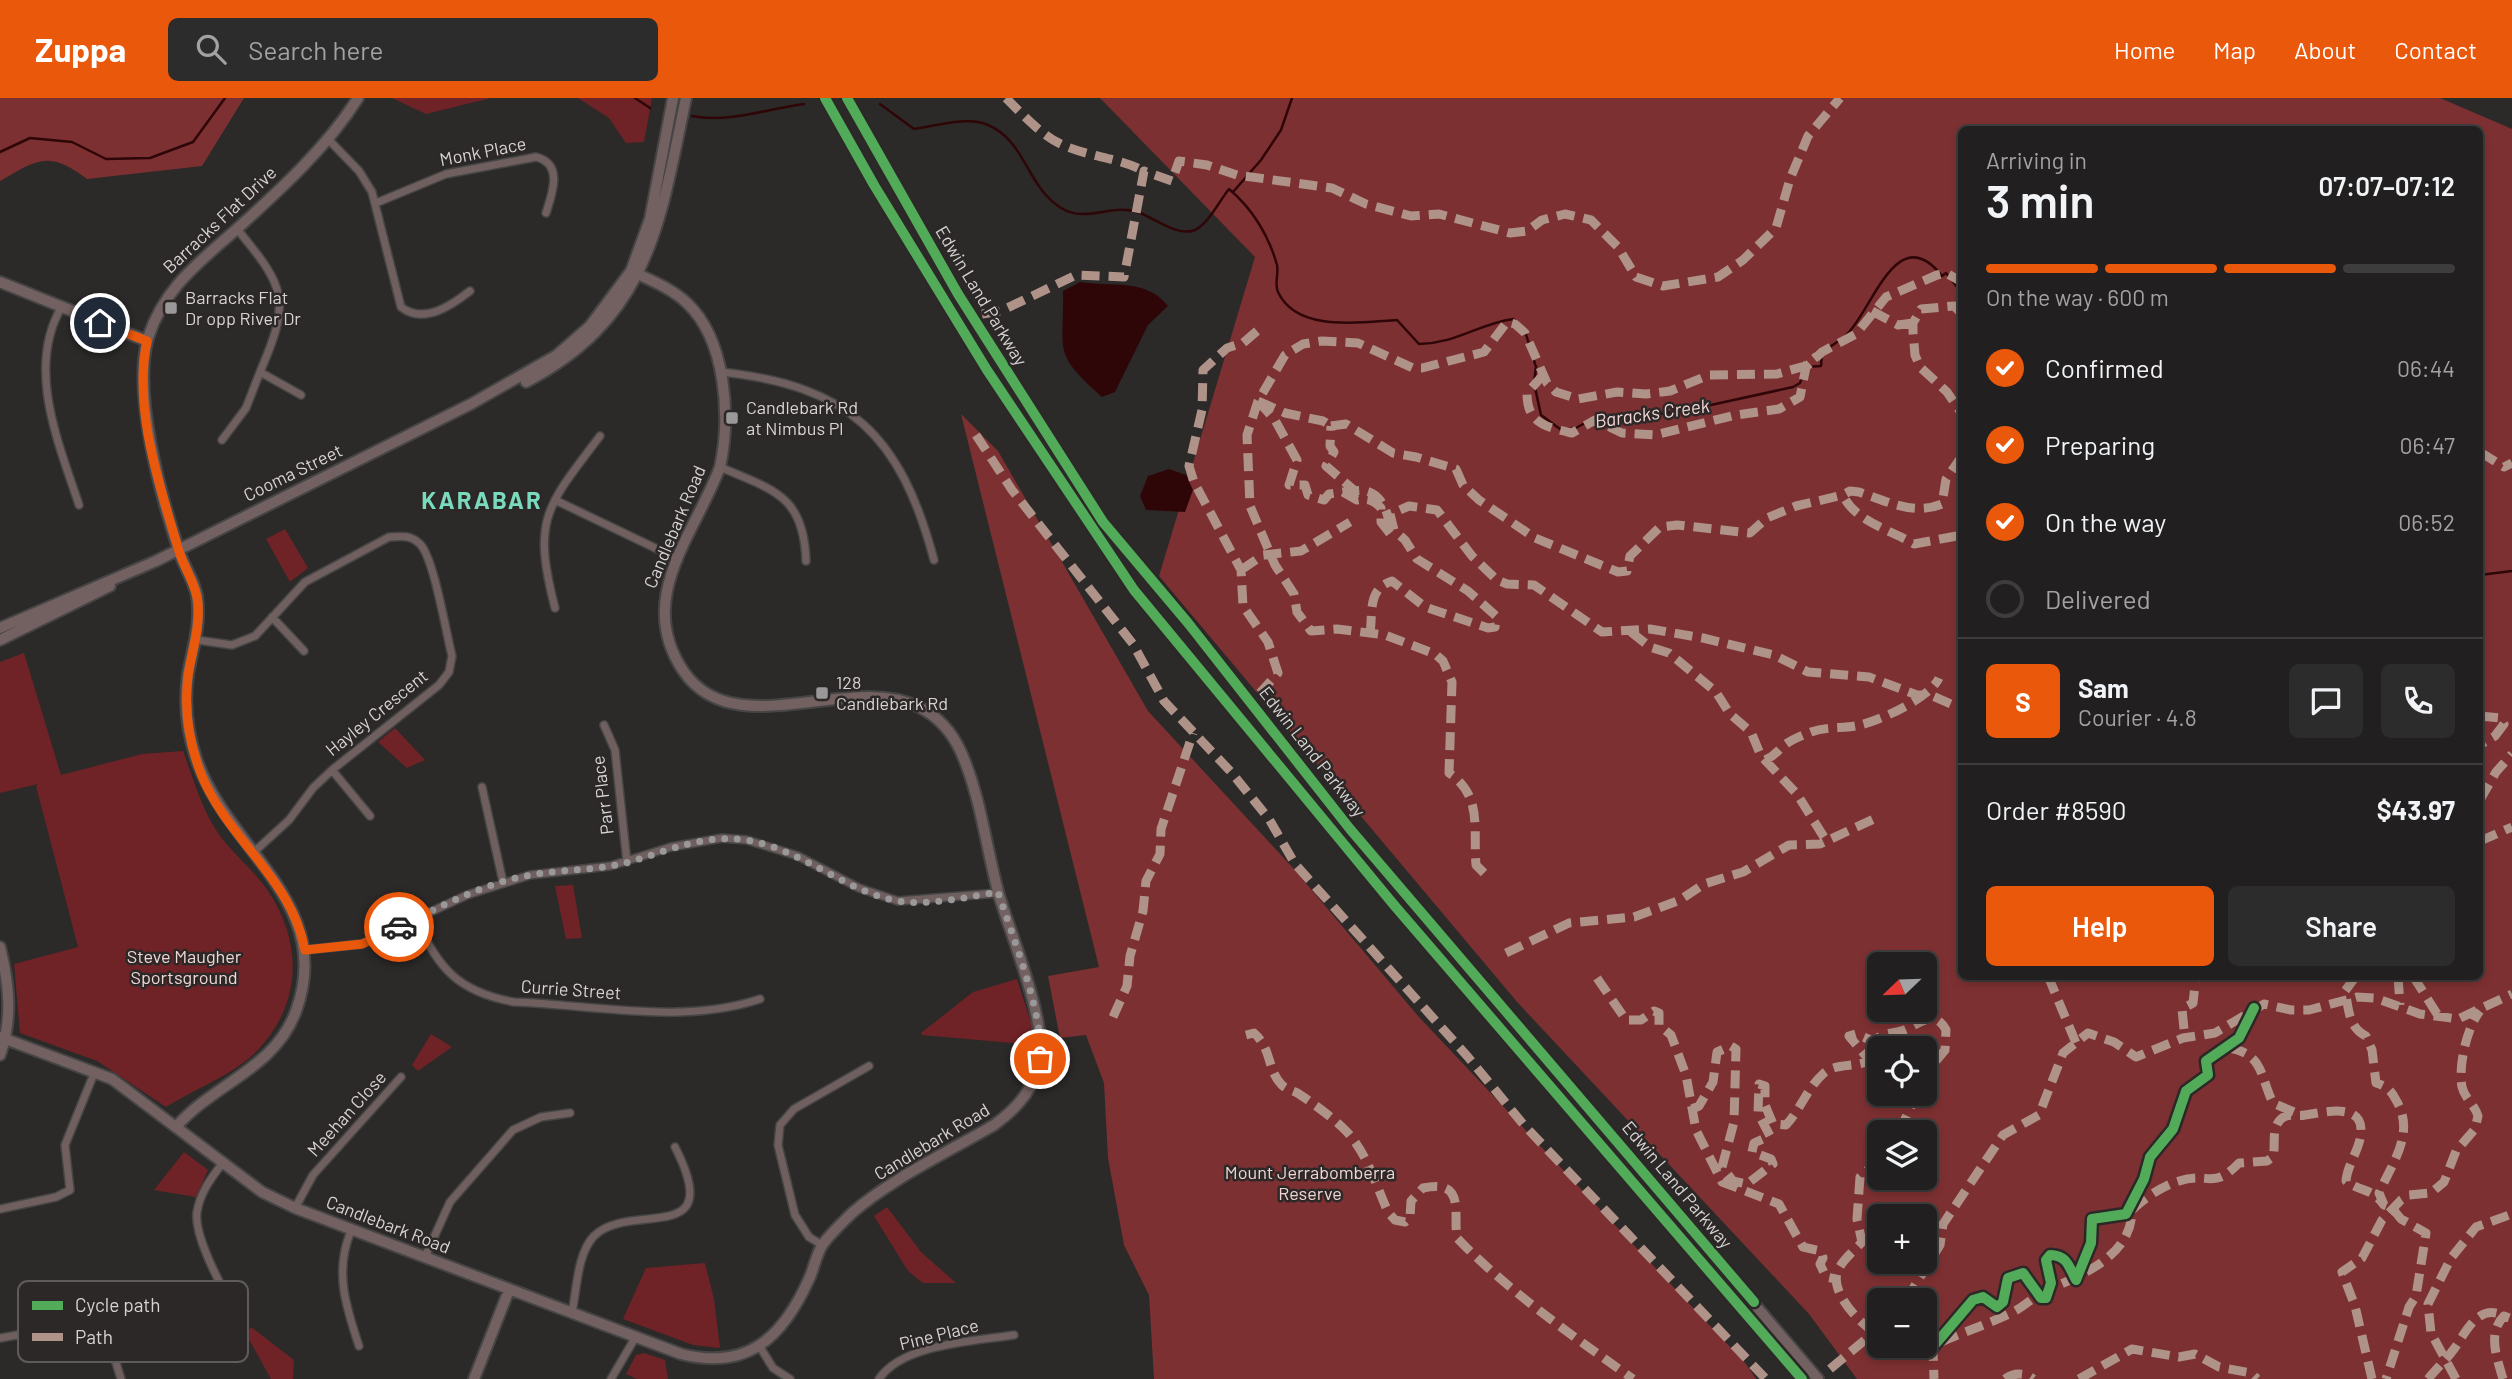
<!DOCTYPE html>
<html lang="en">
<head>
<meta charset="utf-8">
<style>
  :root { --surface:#211f1f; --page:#2d2c2c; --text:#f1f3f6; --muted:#a2a2a4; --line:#3e3d3d; --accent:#ea580c }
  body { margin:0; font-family:Barlow,sans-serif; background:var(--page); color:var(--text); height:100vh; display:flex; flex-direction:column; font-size:26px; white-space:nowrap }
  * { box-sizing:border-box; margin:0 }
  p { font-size:23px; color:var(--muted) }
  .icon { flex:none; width:38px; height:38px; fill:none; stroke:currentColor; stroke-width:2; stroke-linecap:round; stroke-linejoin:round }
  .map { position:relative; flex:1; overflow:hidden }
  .side { position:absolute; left:1958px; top:28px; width:525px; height:854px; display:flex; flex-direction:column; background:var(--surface); border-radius:10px; box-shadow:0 4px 10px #0003,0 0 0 2px var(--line) }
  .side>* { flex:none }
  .needle { width:46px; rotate:247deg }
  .fabs { position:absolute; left:1867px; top:854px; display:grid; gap:14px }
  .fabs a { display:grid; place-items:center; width:70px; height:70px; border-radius:10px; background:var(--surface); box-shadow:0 4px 10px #0003,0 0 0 2px var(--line); font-size:35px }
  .pin { position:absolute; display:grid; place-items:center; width:60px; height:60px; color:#fff; margin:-30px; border:4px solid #fff; border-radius:50%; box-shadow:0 2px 7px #0007 }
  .courier { position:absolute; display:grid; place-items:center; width:70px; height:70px; margin:-35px; border:5px solid #ea580c; border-radius:50%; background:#fff; color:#222; box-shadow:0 2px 9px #0007 }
  .headline em { font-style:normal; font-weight:600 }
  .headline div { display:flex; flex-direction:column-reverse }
  .headline { display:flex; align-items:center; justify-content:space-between; height:119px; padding:0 28px }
  h1 { font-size:46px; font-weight:600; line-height:52px }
  .bar { display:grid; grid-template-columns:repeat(4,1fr); gap:10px 7px; align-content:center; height:84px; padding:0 28px }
  .bar i { height:9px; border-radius:5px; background:var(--line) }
  .bar .current { background:var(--accent) }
  .bar p { grid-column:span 4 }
  .line { display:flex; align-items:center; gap:18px; padding:0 28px; border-top:2px solid var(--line) }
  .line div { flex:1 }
  .round { display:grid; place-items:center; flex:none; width:74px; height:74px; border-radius:10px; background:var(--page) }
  ol { padding:0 28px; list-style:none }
  li { display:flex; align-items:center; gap:21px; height:77px }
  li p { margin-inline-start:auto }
  li .icon { padding:7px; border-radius:50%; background:var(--accent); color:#fff; stroke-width:4 }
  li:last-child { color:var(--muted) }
  li i { width:38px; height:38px; border:4px solid var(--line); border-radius:50% }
  .cta { display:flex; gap:14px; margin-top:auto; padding:14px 28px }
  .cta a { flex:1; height:80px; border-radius:10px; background:var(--accent); color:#fff; font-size:28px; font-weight:600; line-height:80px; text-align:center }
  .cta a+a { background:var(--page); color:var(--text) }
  header { display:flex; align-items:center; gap:42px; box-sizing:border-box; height:98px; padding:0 35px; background:var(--accent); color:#fff }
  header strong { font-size:33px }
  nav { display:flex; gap:38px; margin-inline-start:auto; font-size:24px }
  .search { width:490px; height:63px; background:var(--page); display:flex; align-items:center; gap:18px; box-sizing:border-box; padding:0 24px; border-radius:10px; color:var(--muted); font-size:26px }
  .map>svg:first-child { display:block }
  .green { fill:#6f2326 }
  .forest { fill:#7d3031; fill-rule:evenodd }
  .water { fill:#2f0608 }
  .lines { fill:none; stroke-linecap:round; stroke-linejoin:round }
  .stream { stroke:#2f0608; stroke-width:2.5 }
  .street-casing { stroke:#464545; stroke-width:10 }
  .secondary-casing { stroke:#464545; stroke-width:14 }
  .street { stroke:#705f5f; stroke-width:7 }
  .secondary { stroke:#736060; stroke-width:10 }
  .quiet { stroke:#af9288; stroke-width:9; stroke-dasharray:18 9; stroke-linecap:butt }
  .cycleway-casing { stroke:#2d2828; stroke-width:15 }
  .cycleway { stroke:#51ab58; stroke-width:10 }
  .done { stroke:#9a9898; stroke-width:7; stroke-dasharray:0 12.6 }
  .route { stroke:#ea580c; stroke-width:9 }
  .poi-dot { fill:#9a9898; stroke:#2d2828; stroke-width:2.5 }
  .labels { text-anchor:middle; stroke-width:5; stroke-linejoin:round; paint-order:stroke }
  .street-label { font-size:18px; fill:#d6d3d3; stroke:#2d2828 }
  .poi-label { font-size:18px; fill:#d6d3d3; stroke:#2d2828; text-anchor:start }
  .park-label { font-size:18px; fill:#f0d5d3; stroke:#2d2828 }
  .water-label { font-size:19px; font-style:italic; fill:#f0d5d4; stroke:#2d2828 }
  .district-label { font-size:24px; font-weight:bold; letter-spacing:2px; fill:#7adabd; stroke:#2d2828 }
  .key { fill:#2d2828; stroke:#605b5b; stroke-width:2 }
  .key-label { font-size:19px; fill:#d6d3d3 }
</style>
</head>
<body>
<header>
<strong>Zuppa</strong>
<div class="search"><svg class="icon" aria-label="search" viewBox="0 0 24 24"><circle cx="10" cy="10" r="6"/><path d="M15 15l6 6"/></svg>Search here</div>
<nav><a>Home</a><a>Map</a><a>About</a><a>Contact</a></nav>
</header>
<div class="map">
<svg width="2512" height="1281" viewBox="0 0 2512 1281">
  <rect width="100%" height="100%" fill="#2c2929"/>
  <path class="green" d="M392,0H491L426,16Z
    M578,0H652L644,44L626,45L609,20Z
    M285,431L308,470L290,484L266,441Z
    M24,555L61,677L142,656L183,653C192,677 200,705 213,727C227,752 252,769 268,793C303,845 302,906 257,953C238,974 192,993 166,1009L97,963L20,935L14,866L78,849L36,688L38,686L0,695V564Z
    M395,630L425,662L407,670L378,644Z
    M573,787L582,840L566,841L555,788Z
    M1017,881L1033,931L1034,947L922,937L921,935L973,894Z
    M431,936L452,949L418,973L412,967Z
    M184,1054L208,1072L196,1099L154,1092Z
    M887,1109L921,1154L956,1185H923L908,1173L874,1118Z
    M705,1165L714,1201L720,1250L693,1247L623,1221L646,1170Z
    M251,1229L294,1262L293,1281H271L246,1236Z
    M644,1255L665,1262L668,1281H637L626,1276L636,1257Z"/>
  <path class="forest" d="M0,0H244L202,68L87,81C49,52 38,61 0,83Z
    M1100,0H2440L2512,31V1281H1857L1809,1216L1518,905L1159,478L1255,159ZM1962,32H2480V878H1962ZM1880,866H1925V912H1880ZM1880,950H1925V996H1880ZM1880,1034H1925V1080H1880ZM1880,1118H1925V1164H1880ZM1880,1202H1925V1248H1880Z
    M961,316L998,353L1148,613L1294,771L1418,918L1746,1266L1756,1281H1154L1149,1197L1124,1147L1108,1060L1104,985L1086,937L1060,940L1048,878L1099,869Z"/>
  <path class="water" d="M1080,184C1111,189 1147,180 1168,208L1148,227L1115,294L1102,299C1052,254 1064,256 1063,193Z
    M1169,371L1186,377L1193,392L1185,414L1146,412L1140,398L1148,378Z"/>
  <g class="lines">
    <path class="stream" d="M635,0L650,10
      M880,6L914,31C935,28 969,18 988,27C1019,40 1025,73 1045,96C1079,136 1106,102 1140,115C1156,121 1178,139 1195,132C1208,126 1220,102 1229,91C1252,110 1269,138 1277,167C1279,176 1274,186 1278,194C1297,235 1361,224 1397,222L1419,246C1458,245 1478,226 1513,221L1525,233L1536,269L1534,285L1541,317L1560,331H1574L1596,319L1622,321L1688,312L1793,289L1800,285L1806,269L1821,268L1822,254C1831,248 1842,242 1849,234C1874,207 1898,122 1942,178L1946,175L1962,195
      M692,18C731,25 765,11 804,6
      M0,54L30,40L72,44L106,61L150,60L193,44L225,0
      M1233,94L1261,62L1281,32L1292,0
      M2480,477L2512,473"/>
    <defs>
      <path id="street" d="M328,41L359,73L372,94L401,209C424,227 452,207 470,193
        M376,105L446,76L536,59C564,66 552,96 546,115
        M237,131C286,190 291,202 260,274L301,297
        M61,210C26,271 59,346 79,407
        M720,274C850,287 901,338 934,462
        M222,342L246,310L260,274
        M720,369C773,392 804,397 806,463
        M555,402L678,461
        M555,510C532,421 546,409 600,338
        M272,519L304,553
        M197,542L232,547L255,538L305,484L389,439C401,438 411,437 420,446C434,460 446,535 452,558L449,574L439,587L332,672L313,690L289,722L254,754
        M604,627L615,652L627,764
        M332,672L370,718
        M482,689L503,784
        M416,821C438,871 459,894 514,904C595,907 682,927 760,901
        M305,852L362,846L467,797L530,777L610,768L671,749L722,740L747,742L798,758L859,790L898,803L998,795
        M222,1066C211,1080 200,1095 197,1114C193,1141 228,1199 240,1225
        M295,1110L313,1077L401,979
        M0,1111L56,1099L70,1092L65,1047L95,973
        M351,1133C334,1173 346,1209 359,1248
        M822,1147L809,1139L795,1117L778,1047L780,1027L794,1011L869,968
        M425,1159L450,1104L513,1032L541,1019L570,1015
        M572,1214C577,1191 577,1156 594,1138C630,1102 727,1151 675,1049
        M0,1240L103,1222L121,1281
        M760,1249L773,1270L790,1281
        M611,1281L635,1240
        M879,1281C902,1246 975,1243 1014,1237"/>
      <path id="secondary" d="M825,0L874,87L987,272L1134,492L1394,807L1802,1281
        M847,0L958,196L1103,424L1188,525L1350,731L1818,1281
        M0,184L147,243
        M526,284C650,219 660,124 686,0
        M0,530L156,463L471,306L557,257L590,228L631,173L650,121L673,0
        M0,542L110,488
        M0,849C9,885 13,921 0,957
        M0,939L112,981L262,1094L295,1110L681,1256C748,1273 783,1239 809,1181C814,1171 816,1156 823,1146C830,1136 843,1124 852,1115C889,1082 950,1053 994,1027C1020,1008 1037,988 1040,955C1044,917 1011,837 999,797C986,750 981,699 961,654C952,634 939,619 919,609C849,574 735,647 684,574C634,501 694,438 720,369C731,318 726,242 687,205C671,190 650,182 631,173
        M176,1029C214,985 275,971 296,913C336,804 226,751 196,660C187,633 184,604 188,576C193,549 201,526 197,498C194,482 184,469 179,453C161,398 132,295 148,240C164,189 201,163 239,129C282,90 327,49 358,0
        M474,1281L509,1192"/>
    </defs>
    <use href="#street" class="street-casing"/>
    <use href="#secondary" class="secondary-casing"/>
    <use href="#street" class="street"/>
    <use href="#secondary" class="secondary"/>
    <path class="quiet" d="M1006,0C1023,17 1043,39 1065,48C1091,59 1119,60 1144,73
      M1872,213L1898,227L1913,225
      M982,216L1001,213L1076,177L1124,179L1144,73L1172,83L1179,63L1207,67L1237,77L1332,90L1366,106L1411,118L1439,116L1510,135L1527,133L1542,122L1565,116L1591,122L1618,149L1636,179L1663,188L1718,179L1743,162L1776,130L1790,81L1808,38L1840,0
      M1962,216L1954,208L1921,211L1913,225V234L1915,257L1920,269L1947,294L1962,316
      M1257,233L1243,245L1227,250L1203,272L1202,312L1189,368L1194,384L1241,472L1243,508L1268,544L1278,575L1260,595
      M1544,276L1527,295C1527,326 1546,329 1572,335L1595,322L1622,335L1655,337L1736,317L1779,311L1800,299L1806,269L1822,254L1856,236L1886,199L1937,177L1946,175L1962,184
      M1258,303L1275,322L1297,362L1289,387H1305L1308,397L1324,402L1329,396L1343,394L1357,402C1368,400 1374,402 1381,410V424L1391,437C1390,415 1380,388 1355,393L1326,368L1334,354L1330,348L1331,328
      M1258,303L1285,315L1323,323L1331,328
      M1331,328L1346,326L1393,355L1416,359L1456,371L1463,387L1479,402L1535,440L1618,474L1627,473L1630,458L1660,429L1677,427L1750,435L1767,420L1796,408L1843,397
      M976,337L1012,392L1133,546L1164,603L1231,674L1269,721L1295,766L1468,959L1523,1026L1766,1281
      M2480,354L2504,369L2512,365
      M1962,358L1946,381L1942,406C1913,418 1887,403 1859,394L1850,393L1843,397C1854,423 1891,432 1914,446L1962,437
      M1241,472L1263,457L1301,453L1350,424
      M1631,534L1650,549L1669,555L1716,594L1730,616L1751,634L1761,658L1797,696L1827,744
      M1370,536C1373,515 1367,491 1392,483L1425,509L1488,530L1495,529L1496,518L1468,493L1417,461L1405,442L1394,432L1390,416L1409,408L1437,412L1472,458L1497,482L1507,486L1534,487L1602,534L1650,531L1703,540L1774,557L1808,574L1869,579L1917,597L1928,596L1962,611
      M2480,618L2500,620L2504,626L2495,638L2480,647
      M1765,662C1776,658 1777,652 1786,646C1793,641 1803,637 1811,634C1828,628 1844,631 1860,627C1881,622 1930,600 1939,580
      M2480,702L2496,674L2512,656
      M2480,743L2512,729
      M1484,775L1476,767C1473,731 1483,698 1449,675L1452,584L1443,563L1435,556L1385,537L1337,531L1311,533L1297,514L1294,496L1275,467L1250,408L1247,337L1258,303L1285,257L1303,246L1322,243L1358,245L1413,270H1422L1484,254L1507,224L1515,226L1525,235L1547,285L1556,294L1578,301L1617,294L1646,296L1670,293L1709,277L1777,276L1805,268L1817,258
      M1506,855L1569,825L1634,819L1680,802L1704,786L1743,774L1789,747L1820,746L1876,720
      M2048,878L2076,945
      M2356,878L2345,893C2349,911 2348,929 2366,938L2372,952L2376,985C2386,988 2391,992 2396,1002C2416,1035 2392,1065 2379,1095L2384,1107L2392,1110L2401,1121L2426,1135L2416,1198L2409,1209L2386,1281
      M2398,878L2400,907
      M2413,878L2439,919
      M1597,880L1626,922H1641L1654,913L1659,915V927L1671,937L1686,977L1696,1032L1722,1084L1779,1106L1803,1149L1821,1153L1823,1160L1820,1166L1826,1179L1836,1181
      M1113,919L1127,888L1130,858L1143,813L1146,783L1160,756L1161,731L1193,635
      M2184,931L2182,911L2193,905L2196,878
      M1246,937L1254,935C1272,951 1267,971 1281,986C1286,992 1293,992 1299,996C1314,1006 1329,1017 1342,1029C1366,1051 1375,1085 1388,1114L1395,1122L1405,1124L1410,1119L1411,1103L1423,1090C1466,1081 1453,1114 1457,1140C1509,1194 1573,1238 1633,1281
      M2228,950C2264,955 2260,979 2273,1005L2296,1015
      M1878,954L1865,957L1849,938L1856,936L1873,943C1887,933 1890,937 1904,932C1920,926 1934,910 1946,932L1945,952L1925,976
      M1692,1011L1699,1008L1713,984L1717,954L1731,948L1736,951L1734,1024L1722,1069L1733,1083L1747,1086L1773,1066L1771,1061L1752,1054L1754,1045L1770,1038L1758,1015L1759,986L1765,988V1007L1773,1026L1786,1027C1801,1011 1807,990 1824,975C1840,962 1864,973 1880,955
      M1899,1034L1913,1004L1920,996
      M1880,1060L1860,1079L1857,1121L1862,1144C1854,1153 1840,1164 1837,1175C1831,1197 1862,1228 1880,1238
      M1906,1202L1940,1147L1943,1126L2003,1037L2039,1017L2063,955L2088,935L2114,944L2136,959L2183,940L2215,935L2264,906L2291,912H2309L2357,899L2375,900L2420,916L2458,921L2512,896
      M1941,1244C1964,1234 1988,1226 2011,1215C2024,1209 2034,1198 2047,1192C2082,1177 2132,1158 2132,1112C2145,1100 2162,1088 2179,1083C2209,1073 2212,1093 2239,1065L2267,1063L2273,1059C2276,1047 2271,1032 2280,1022C2287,1014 2296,1019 2305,1017C2321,1015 2360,1004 2361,1031C2362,1049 2347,1066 2346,1083C2362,1095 2371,1089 2384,1107
      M1928,1247L1933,1252L1934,1281
      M1830,1271L1878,1231
      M2005,1281C2013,1275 2025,1274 2033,1281
      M2079,1281L2132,1251L2179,1259L2195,1256L2219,1269L2251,1275L2257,1281
      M2372,1281L2355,1208L2342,1174L2362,1160L2382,1122L2401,1102L2409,1097L2431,1095L2444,1084L2456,1053L2475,1031L2478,1018C2475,1007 2465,1001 2462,989C2458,968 2467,929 2480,913
      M2428,1281C2437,1270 2446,1262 2454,1251C2465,1236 2478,1204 2504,1218
      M2456,1281L2431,1235L2428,1206L2451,1160L2476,1129L2512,1116
      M2503,1281C2497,1260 2487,1235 2504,1218L2512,1221"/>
    <defs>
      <path id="cycleway" d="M825,0L874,87L987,272L1134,492L1394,807L1802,1281
        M847,0L958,196L1103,424L1188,525L1350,731L1754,1204
        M1932,1250L1973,1202L1983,1199L1997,1209L2003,1204L2008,1180L2023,1175L2041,1200H2046L2051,1185L2046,1162L2050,1157C2067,1157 2069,1169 2076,1182L2091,1145L2092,1121L2126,1116L2144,1081L2150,1059L2173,1031L2186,993L2208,977L2206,963L2239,940L2254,910"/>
    </defs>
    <use href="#cycleway" class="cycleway-casing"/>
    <use href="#cycleway" class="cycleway"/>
  </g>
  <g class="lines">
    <path class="done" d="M399,829C440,809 485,784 532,777C562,771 591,773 621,766C662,756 702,735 745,742C801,750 843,793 898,803C929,808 968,799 998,794C1012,837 1045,920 1040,961"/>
    <path class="route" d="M100,225L147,243C133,311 159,385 178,450C183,469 196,485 198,505C200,531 192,552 188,578C184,611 189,645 201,676C227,741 292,781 305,852L362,846L399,829"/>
  </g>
  <g class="poi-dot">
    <rect x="164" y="203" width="14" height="14" rx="3.5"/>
    <rect x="725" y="313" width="14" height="14" rx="3.5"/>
    <rect x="815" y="588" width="14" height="14" rx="3.5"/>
  </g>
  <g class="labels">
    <g class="street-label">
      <text transform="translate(483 54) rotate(-11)" y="6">Monk Place</text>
      <text transform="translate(220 122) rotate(-43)" y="6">Barracks Flat Drive</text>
      <text transform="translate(981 198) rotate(59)" y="6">Edwin Land Parkway</text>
      <text transform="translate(293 375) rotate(-26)" y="6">Cooma Street</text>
      <text transform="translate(675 429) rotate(-67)" y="6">Candlebark Road</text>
      <text transform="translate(377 615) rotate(-39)" y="6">Hayley Crescent</text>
      <text transform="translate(1312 654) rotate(52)" y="6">Edwin Land Parkway</text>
      <text transform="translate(603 697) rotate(-97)" y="6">Parr Place</text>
      <text transform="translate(571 892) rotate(4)" y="6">Currie Street</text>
      <text transform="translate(347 1016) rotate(-48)" y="6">Meehan Close</text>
      <text transform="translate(932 1044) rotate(-31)" y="6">Candlebark Road</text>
      <text transform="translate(1677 1087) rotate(50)" y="6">Edwin Land Parkway</text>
      <text transform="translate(388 1127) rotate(21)" y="6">Candlebark Road</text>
      <text transform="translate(939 1237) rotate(-14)" y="6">Pine Place</text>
    </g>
    <g class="poi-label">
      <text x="185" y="206">Barracks Flat<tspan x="185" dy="21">Dr opp River Dr</tspan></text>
      <text x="746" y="316">Candlebark Rd<tspan x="746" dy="21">at Nimbus Pl</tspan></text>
      <text x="836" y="591">128<tspan x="836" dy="21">Candlebark Rd</tspan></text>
    </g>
    <g class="park-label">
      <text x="184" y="865">Steve Maugher<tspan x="184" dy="21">Sportsground</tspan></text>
      <text x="1310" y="1081">Mount Jerrabomberra<tspan x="1310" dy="21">Reserve</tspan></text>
    </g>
    <g class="water-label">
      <text transform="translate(1652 315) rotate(-8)" y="7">Baracks Creek</text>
    </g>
    <g class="district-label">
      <text x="482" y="411">KARABAR</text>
    </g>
  </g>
  <rect x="18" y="1183" width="230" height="81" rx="10" class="key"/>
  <rect x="32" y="1203" width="31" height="9" fill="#51ab58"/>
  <rect x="32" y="1235" width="31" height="8" fill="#af9288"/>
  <g class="key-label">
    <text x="75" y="1214">Cycle path</text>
    <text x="75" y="1246">Path</text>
  </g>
</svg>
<div class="fabs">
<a><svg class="needle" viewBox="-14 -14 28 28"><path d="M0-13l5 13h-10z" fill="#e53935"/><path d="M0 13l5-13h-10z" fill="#a2a2a4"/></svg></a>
<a><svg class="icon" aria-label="locate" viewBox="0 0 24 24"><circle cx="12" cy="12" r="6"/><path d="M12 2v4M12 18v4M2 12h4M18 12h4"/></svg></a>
<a><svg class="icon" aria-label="layers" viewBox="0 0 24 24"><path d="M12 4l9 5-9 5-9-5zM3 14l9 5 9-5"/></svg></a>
<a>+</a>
<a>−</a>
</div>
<div class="pin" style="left:1040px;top:961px;background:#ea580c"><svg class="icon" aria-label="bag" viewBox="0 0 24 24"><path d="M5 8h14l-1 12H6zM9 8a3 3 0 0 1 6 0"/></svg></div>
<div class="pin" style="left:100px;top:225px;background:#1f2937"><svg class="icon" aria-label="home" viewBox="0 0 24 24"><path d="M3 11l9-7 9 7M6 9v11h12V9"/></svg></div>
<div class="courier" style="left:399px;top:829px"><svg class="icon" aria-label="car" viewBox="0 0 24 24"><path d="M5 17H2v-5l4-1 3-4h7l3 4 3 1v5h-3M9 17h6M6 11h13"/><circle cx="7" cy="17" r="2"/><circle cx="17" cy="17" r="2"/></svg></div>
<section class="side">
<div class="headline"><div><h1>3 min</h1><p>Arriving in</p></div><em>07:07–07:12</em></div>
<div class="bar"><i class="current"></i><i class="current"></i><i class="current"></i><i></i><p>On the way · 600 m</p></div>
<ol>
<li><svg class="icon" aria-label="check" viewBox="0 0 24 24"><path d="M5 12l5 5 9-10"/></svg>Confirmed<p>06:44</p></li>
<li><svg class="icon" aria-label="check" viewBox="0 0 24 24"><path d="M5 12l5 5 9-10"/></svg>Preparing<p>06:47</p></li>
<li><svg class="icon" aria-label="check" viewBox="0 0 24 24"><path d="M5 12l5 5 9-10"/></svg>On the way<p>06:52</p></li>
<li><i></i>Delivered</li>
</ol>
<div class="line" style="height:126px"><b class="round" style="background:var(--accent);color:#fff">S</b><div><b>Sam</b><p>Courier · 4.8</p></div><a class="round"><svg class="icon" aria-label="chat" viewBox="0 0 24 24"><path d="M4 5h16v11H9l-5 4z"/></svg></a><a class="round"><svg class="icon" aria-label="phone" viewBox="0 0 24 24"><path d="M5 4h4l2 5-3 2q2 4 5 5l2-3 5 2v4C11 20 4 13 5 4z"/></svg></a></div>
<div class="line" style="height:91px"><div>Order #8590</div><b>$43.97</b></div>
<div class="cta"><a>Help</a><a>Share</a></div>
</section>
</div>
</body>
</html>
